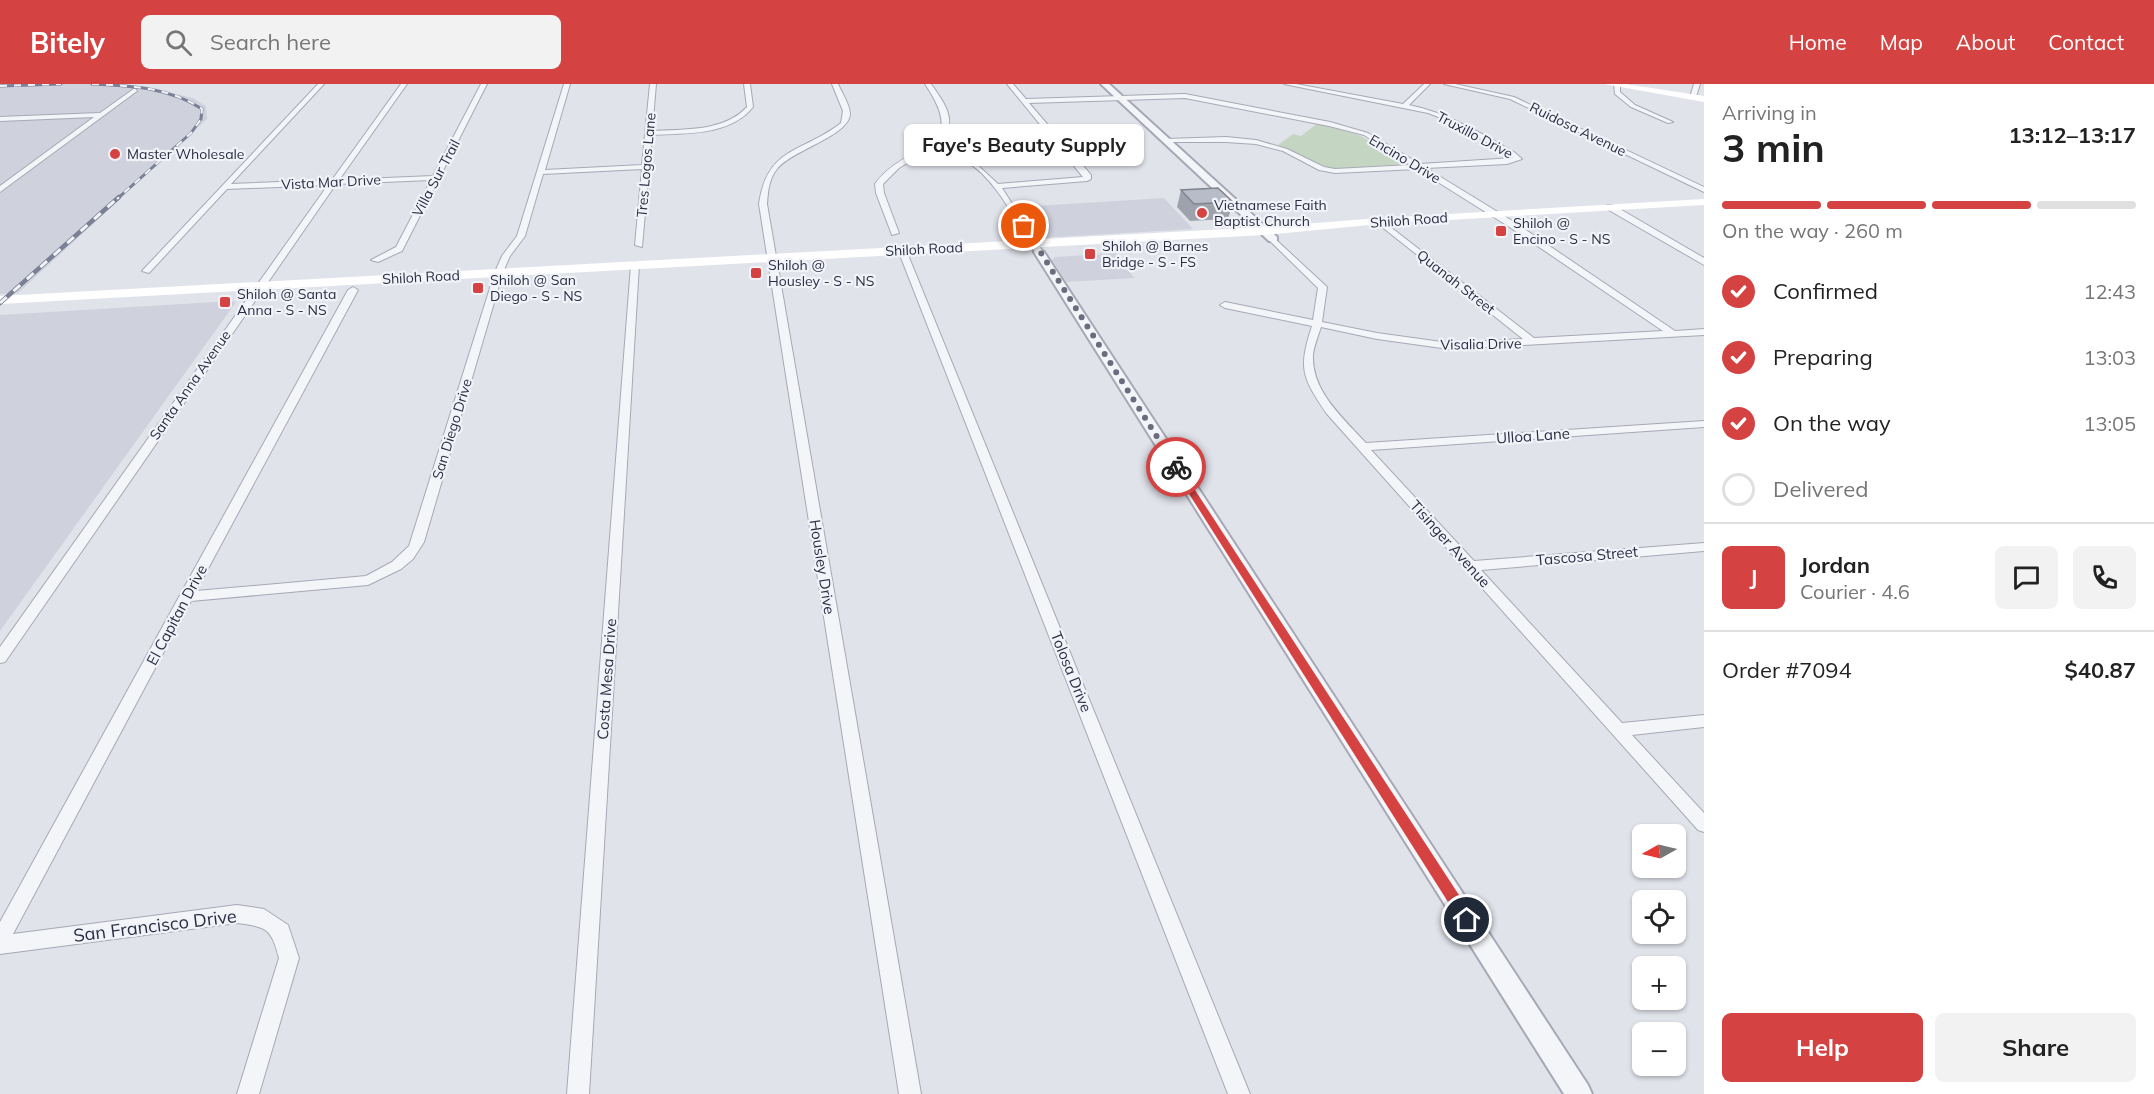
<!DOCTYPE html>
<html lang="en">
<head>
<meta charset="utf-8">
<style>
  :root { --surface:#fff; --page:#f2f2f2; --text:#222; --muted:#767676; --line:#e0e0e0; --accent:#d44342 }
  body { margin:0; font-family:Mulish,sans-serif; background:var(--page); color:var(--text); height:100vh; display:flex; flex-direction:column; font-size:22px; white-space:nowrap }
  * { box-sizing:border-box; margin:0 }
  p { font-size:20px; color:var(--muted) }
  .icon { flex:none; width:33px; height:33px; fill:none; stroke:currentColor; stroke-width:2; stroke-linecap:round; stroke-linejoin:round }
  .map { position:relative; flex:1; overflow:hidden }
  .side { display:flex; flex-direction:column; background:var(--surface); width:450px }
  .side>* { flex:none }
  .needle { width:39px; rotate:262deg }
  .buttons { position:absolute; left:1632px; top:740px; display:grid; gap:12px }
  .buttons a { display:grid; place-items:center; width:54px; height:54px; border-radius:9px; background:var(--surface); box-shadow:0 2px 4px #0004; font-size:30px }
  .pin { position:absolute; display:grid; place-items:center; width:51px; height:51px; color:#fff; margin:-26px; border:3px solid #fff; border-radius:50%; box-shadow:0 2px 6px #0007 }
  .courier { position:absolute; display:grid; place-items:center; width:60px; height:60px; margin:-30px; border:4px solid #d44342; border-radius:50%; background:#fff; color:#222; box-shadow:0 2px 8px #0007 }
  .bubble { position:absolute; height:42px; border-radius:9px; background:var(--surface); box-shadow:0 2px 4px #0004; font-size:20px; font-weight:700; line-height:42px; text-align:center }
  .overview em { font-style:normal; font-weight:700 }
  .overview div { display:flex; flex-direction:column-reverse }
  .overview { display:flex; align-items:center; justify-content:space-between; height:102px; padding:0 18px }
  h1 { font-size:39px; font-weight:700; line-height:45px }
  .bar { display:grid; grid-template-columns:repeat(4,1fr); gap:9px 6px; align-content:center; height:72px; padding:0 18px }
  .bar i { height:8px; border-radius:4px; background:var(--line) }
  .bar .active { background:var(--accent) }
  .bar p { grid-column:span 4 }
  .line { display:flex; align-items:center; gap:15px; padding:0 18px; border-top:2px solid var(--line) }
  .line div { flex:1 }
  .round { display:grid; place-items:center; flex:none; width:63px; height:63px; border-radius:9px; background:var(--page) }
  ol { padding:0 18px; list-style:none }
  li { display:flex; align-items:center; gap:18px; height:66px }
  li p { margin-inline-start:auto }
  li .icon { padding:6px; border-radius:50%; background:var(--accent); color:#fff; stroke-width:4 }
  li:last-child { color:var(--muted) }
  li i { width:33px; height:33px; border:3px solid var(--line); border-radius:50% }
  .button { display:flex; gap:12px; margin-top:auto; padding:12px 18px }
  .button a { flex:1; height:69px; border-radius:9px; background:var(--accent); color:#fff; font-size:24px; font-weight:700; line-height:69px; text-align:center }
  .button a+a { background:var(--page); color:var(--text) }
  header { display:flex; align-items:center; gap:36px; box-sizing:border-box; height:84px; padding:0 30px; background:var(--accent); color:#fff }
  header strong { font-size:28px }
  nav { display:flex; gap:33px; margin-inline-start:auto; font-size:21px }
  .search { width:420px; height:54px; background:var(--page); display:flex; align-items:center; gap:15px; box-sizing:border-box; padding:0 21px; border-radius:9px; color:var(--muted); font-size:22px }
  main { display:flex; flex:1; min-height:0 }
  .map>svg:first-child { display:block }
  .built { fill:#cfd2dd }
  .green { fill:#c4d5c2 }
  .lines { fill:none; stroke-linecap:round; stroke-linejoin:round }
  .minor-casing { stroke:#a6a9b5; stroke-width:2 }
  .tertiary-casing { stroke:#a6a9b5; stroke-width:4 }
  .minor { fill:#f4f5f9; fill-rule:evenodd }
  .tertiary { fill:#f4f5f9; fill-rule:evenodd }
  .secondary { fill:#fff; fill-rule:evenodd }
  .rail-far1-casing { stroke:#7a8095; stroke-width:3 }
  .rail-casing { stroke:#7a8095; stroke-width:4.5 }
  .rail-far1 { stroke:#f1f3f8; stroke-width:2; stroke-dasharray:7; stroke-linecap:butt }
  .rail { stroke:#f1f3f8; stroke-width:3; stroke-dasharray:9; stroke-linecap:butt }
  .wall { fill:#9ea2ac }
  .building { fill:#b8bcc8; stroke:#81848c; stroke-width:1.5 }
  .route { fill:#d44342 }
  .done { stroke:#696d7e; stroke-width:6; stroke-dasharray:0 10.8 }
  .poi-dot { fill:#d44342; stroke:#f1f3f8; stroke-width:2 }
  .labels { text-anchor:middle; stroke-width:4.5; stroke-linejoin:round; paint-order:stroke }
  .far-street-label { font-size:14px; fill:#292e43; stroke:#f1f3f8 }
  .far-poi-label { font-size:14px; fill:#292e43; stroke:#f1f3f8; text-anchor:start }
  .street-label { font-size:15px; fill:#292e43; stroke:#f1f3f8 }
  .near-street-label { font-size:18px; fill:#292e43; stroke:#f1f3f8 }
</style>
</head>
<body>
<header>
<strong>Bitely</strong>
<div class="search"><svg class="icon" aria-label="search" viewBox="0 0 24 24"><circle cx="10" cy="10" r="6"/><path d="M15 15l6 6"/></svg>Search here</div>
<nav><a>Home</a><a>Map</a><a>About</a><a>Contact</a></nav>
</header>
<main>
<div class="map">
<svg width="1704" height="1010" viewBox="0 0 1704 1010">
  <rect width="100%" height="100%" fill="#e1e3eb"/>
  <path class="built" d="M0,0H107L159,6L193,14L206,22L207,35L18,209L0,210Z
    M1164,114L1193,145L1039,154L1018,123Z
    M1116,169L1134,194L1066,198L1052,176L1055,173Z
    M231,217L236,218L0,547V231Z"/>
  <path class="green" d="M1318,39L1361,52L1405,80L1332,85L1278,61L1293,50L1301,52Z"/>
  <g class="lines">
    <defs>
      <path id="minor" d="M318,0H324L231,100L332,96L401,0H407L339,96L433,92L481,0H487L402,167L378,178L371,176L396,163L431,96L336,100L5,578L0,579V563L328,101L227,105L149,189L142,187Z
        M564,0H570L545,86L642,81L650,0H656L652,47C684,45 724,48 747,23L744,0H750L753,23C730,52 686,49 652,51L642,163L635,161L642,85L543,90L525,152L510,172L503,188L424,458L413,475L401,485L368,501L191,517L13,850L237,821L264,825L288,841L299,874L259,1010H237L279,874C271,844 267,843 237,839L0,870V838L348,206L353,203L358,206L196,507L366,492L392,478L409,462L495,188L502,172L517,152Z
        M832,0H838C842,9 850,21 850,30C849,52 792,66 777,85C769,95 768,107 767,120L921,1010H899L759,120C767,62 803,69 841,39L843,27Z
        M925,0H931C948,24 960,40 934,63L971,75L998,100L1083,93L1007,0H1013L1026,15L1185,10L1330,38L1368,49L1420,80L1513,74L1454,39L1428,29L1284,0H1296L1403,20L1424,0H1430L1409,21C1448,29 1480,49 1514,68L1522,75L1507,80L1426,84L1514,138L1675,247L1704,245V251L1449,265L1377,255L1321,243C1318,252 1314,262 1313,271C1311,307 1344,335 1366,359L1704,337V343L1371,366L1474,477L1704,459V467L1481,486L1622,639L1704,631V643L1632,651L1704,729V748L1698,746L1327,330C1302,293 1298,285 1312,242L1225,224L1220,221L1225,218L1313,236L1318,204L1270,157V153H1273L1327,203L1322,238L1377,249L1449,259L1523,255L1377,139V135H1380L1534,254L1663,247L1508,142L1417,85L1335,89L1319,86L1283,67L1256,60L1226,58H1164L1166,55L1226,53L1256,56L1287,65L1324,83L1335,85L1411,81L1364,51L1329,42L1185,14L1029,19L1091,91V95L1087,97L1002,104L1043,168L1042,170H1036C1018,141 995,92 965,77C954,71 941,69 929,66L899,84L883,100L884,109L899,149L892,151L876,109L875,100C907,56 972,69 925,0Z
        M1444,0H1455L1514,13L1704,103V108L1510,15Z
        M1614,0H1620V8L1635,21L1673,38L1668,39L1631,23L1615,10Z
        M1694,0H1700L1696,13L1693,15L1690,13Z
        M135,4L137,7L0,108V102L94,33L0,37V33L100,29Z
        M1607,121H1613L1704,174V181L1607,125Z
        M902,163L906,166L1250,1010H1228L898,166Z
        M635,178L639,181L589,1010H567L631,181Z"/>
      <path id="tertiary" d="M1101,0H1109L1277,153V157H1269Z
        M1039,165L1044,168L1588,1001L1592,1010H1564L1034,168Z"/>
    </defs>
    <use href="#minor" class="minor-casing"/>
    <use href="#tertiary" class="tertiary-casing"/>
    <use href="#minor" class="minor"/>
    <use href="#tertiary" class="tertiary"/>
    <path class="secondary" d="M1604,0H1625L1704,12V18Z
      M1704,115V121L1380,140L1264,151L0,220V212L1264,143L1380,134Z"/>
    <defs>
      <path id="rail-far1" d="M92,0C131,2 169,3 202,25L201,35L191,49L117,115
        M0,2L61,0"/>
      <path id="rail" d="M0,219L119,113"/>
    </defs>
    <use href="#rail-far1" class="rail-far1-casing"/>
    <use href="#rail" class="rail-casing"/>
    <use href="#rail-far1" class="rail-far1"/>
    <use href="#rail" class="rail"/>
  </g>
  <path class="wall" d="M1181,106L1233,118L1228,135L1190,137L1177,123Z"/>
  <path class="building" d="M1218,104L1233,118L1194,120L1181,106Z"/>
  <path class="route" d="M1176,380L1180,383L1472,831L1474,836L1472,840L1467,842L1462,840L1172,383Z"/>
  <g class="lines">
    <path class="done" d="M1024,142L1176,383"/>
  </g>
  <g class="poi-dot">
    <circle cx="115" cy="70" r="6"/>
    <circle cx="1202" cy="129" r="6"/>
    <rect x="1495" y="141" width="12" height="12" rx="3"/>
    <rect x="1084" y="164" width="12" height="12" rx="3"/>
    <rect x="750" y="183" width="12" height="12" rx="3"/>
    <rect x="472" y="198" width="12" height="12" rx="3"/>
    <rect x="219" y="212" width="12" height="12" rx="3"/>
  </g>
  <g class="labels">
    <g class="far-street-label">
      <text transform="translate(1578 45) rotate(26)" y="5">Ruidosa Avenue</text>
      <text transform="translate(1475 51) rotate(28)" y="5">Truxillo Drive</text>
      <text transform="translate(1405 75) rotate(31)" y="5">Encino Drive</text>
      <text transform="translate(646 81) rotate(-85)" y="5">Tres Logos Lane</text>
      <text transform="translate(436 94) rotate(-62)" y="5">Villa Sur Trail</text>
      <text transform="translate(331 98) rotate(-3)" y="5">Vista Mar Drive</text>
      <text transform="translate(1409 136) rotate(-4)" y="5">Shiloh Road</text>
      <text transform="translate(924 165) rotate(-3)" y="5">Shiloh Road</text>
      <text transform="translate(421 193) rotate(-3)" y="5">Shiloh Road</text>
      <text transform="translate(1456 198) rotate(38)" y="5">Quanah Street</text>
      <text transform="translate(1481 260) rotate(-1)" y="5">Visalia Drive</text>
      <text transform="translate(190 301) rotate(-55)" y="5">Santa Anna Avenue</text>
      <text transform="translate(452 345) rotate(-73)" y="5">San Diego Drive</text>
    </g>
    <g class="far-poi-label">
      <text x="127" y="75">Master Wholesale</text>
      <text x="1214" y="126">Vietnamese Faith<tspan x="1214" dy="16">Baptist Church</tspan></text>
      <text x="1513" y="144">Shiloh @<tspan x="1513" dy="16">Encino - S - NS</tspan></text>
      <text x="1102" y="167">Shiloh @ Barnes<tspan x="1102" dy="16">Bridge - S - FS</tspan></text>
      <text x="768" y="186">Shiloh @<tspan x="768" dy="16">Housley - S - NS</tspan></text>
      <text x="490" y="201">Shiloh @ San<tspan x="490" dy="16">Diego - S - NS</tspan></text>
      <text x="237" y="215">Shiloh @ Santa<tspan x="237" dy="16">Anna - S - NS</tspan></text>
    </g>
    <g class="street-label">
      <text transform="translate(1533 352) rotate(-4)" y="5">Ulloa Lane</text>
      <text transform="translate(1450 460) rotate(48)" y="5">Tisinger Avenue</text>
      <text transform="translate(1587 472) rotate(-5)" y="5">Tascosa Street</text>
      <text transform="translate(822 483) rotate(81)" y="5">Housley Drive</text>
      <text transform="translate(177 531) rotate(-62)" y="5">El Capitan Drive</text>
      <text transform="translate(1071 588) rotate(68)" y="5">Tolosa Drive</text>
      <text transform="translate(607 595) rotate(-86)" y="5">Costa Mesa Drive</text>
    </g>
    <g class="near-street-label">
      <text transform="translate(155 842) rotate(-7)" y="6">San Francisco Drive</text>
    </g>
  </g>
</svg>
<div class="buttons">
<a><svg class="needle" viewBox="-14 -14 28 28"><path d="M0-13l5 13h-10z" fill="#e53935"/><path d="M0 13l5-13h-10z" fill="#767676"/></svg></a>
<a><svg class="icon" aria-label="locate" viewBox="0 0 24 24"><circle cx="12" cy="12" r="6"/><path d="M12 2v4M12 18v4M2 12h4M18 12h4"/></svg></a>
<a>+</a>
<a>−</a>
</div>
<div class="pin" style="left:1024px;top:142px;background:#ea580c"><svg class="icon" aria-label="bag" viewBox="0 0 24 24"><path d="M5 8h14l-1 12H6zM9 8a3 3 0 0 1 6 0"/></svg></div>
<div class="pin" style="left:1467px;top:836px;background:#1f2937"><svg class="icon" aria-label="home" viewBox="0 0 24 24"><path d="M3 11l9-7 9 7M6 9v11h12V9"/></svg></div>
<div class="courier" style="left:1176px;top:383px"><svg class="icon" aria-label="bike" viewBox="0 0 24 24"><circle cx="6" cy="16" r="4"/><circle cx="18" cy="16" r="4"/><path d="M6 16l4-8h5l3 8M10 8l3 8H6M13 5h3"/></svg></div>
<div class="bubble" style="left:904px;top:40px;width:240px">Faye's Beauty Supply</div>
</div>
<section class="side">
<div class="overview"><div><h1>3 min</h1><p>Arriving in</p></div><em>13:12–13:17</em></div>
<div class="bar"><i class="active"></i><i class="active"></i><i class="active"></i><i></i><p>On the way · 260 m</p></div>
<ol>
<li><svg class="icon" aria-label="check" viewBox="0 0 24 24"><path d="M5 12l5 5 9-10"/></svg>Confirmed<p>12:43</p></li>
<li><svg class="icon" aria-label="check" viewBox="0 0 24 24"><path d="M5 12l5 5 9-10"/></svg>Preparing<p>13:03</p></li>
<li><svg class="icon" aria-label="check" viewBox="0 0 24 24"><path d="M5 12l5 5 9-10"/></svg>On the way<p>13:05</p></li>
<li><i></i>Delivered</li>
</ol>
<div class="line" style="height:108px"><b class="round" style="background:var(--accent);color:#fff">J</b><div><b>Jordan</b><p>Courier · 4.6</p></div><a class="round"><svg class="icon" aria-label="chat" viewBox="0 0 24 24"><path d="M4 5h16v11H9l-5 4z"/></svg></a><a class="round"><svg class="icon" aria-label="phone" viewBox="0 0 24 24"><path d="M5 4h4l2 5-3 2q2 4 5 5l2-3 5 2v4C11 20 4 13 5 4z"/></svg></a></div>
<div class="line" style="height:78px"><div>Order #7094</div><b>$40.87</b></div>
<div class="button"><a>Help</a><a>Share</a></div>
</section>
</main>
</body>
</html>
